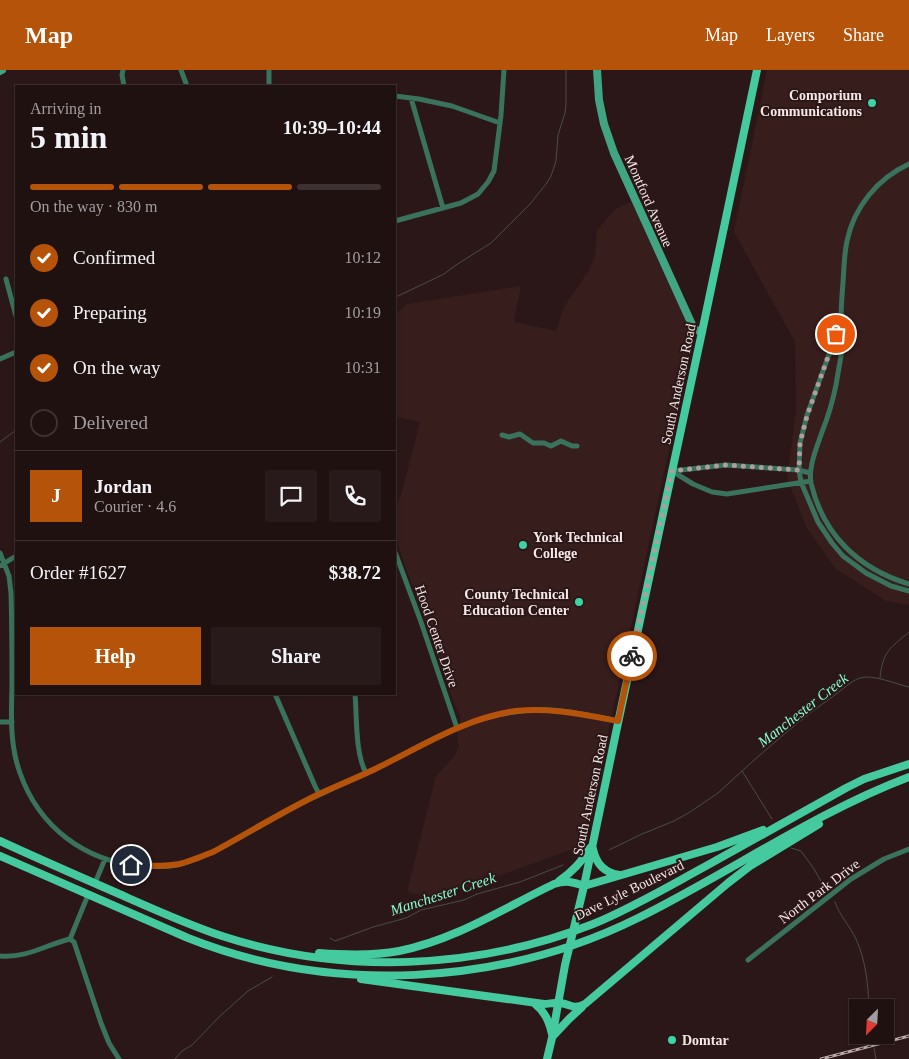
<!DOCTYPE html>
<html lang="en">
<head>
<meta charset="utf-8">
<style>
  :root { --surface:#201111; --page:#281a1a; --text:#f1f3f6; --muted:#a29d9f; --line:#3d3131; --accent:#b45309 }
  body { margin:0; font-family:Georgia,serif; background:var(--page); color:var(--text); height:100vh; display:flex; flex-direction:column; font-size:19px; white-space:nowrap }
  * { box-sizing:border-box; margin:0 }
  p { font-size:16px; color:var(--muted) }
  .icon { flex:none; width:28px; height:28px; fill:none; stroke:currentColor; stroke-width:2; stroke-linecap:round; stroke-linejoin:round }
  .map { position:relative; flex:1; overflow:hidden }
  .side { position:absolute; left:15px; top:15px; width:381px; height:610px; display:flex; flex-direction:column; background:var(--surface); border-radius:0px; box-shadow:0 1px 4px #0004,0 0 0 1px var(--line) }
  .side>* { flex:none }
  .needle { width:32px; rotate:204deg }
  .controls { position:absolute; left:849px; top:929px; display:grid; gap:10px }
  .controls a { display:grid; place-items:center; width:45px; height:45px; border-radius:0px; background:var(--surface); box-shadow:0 1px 4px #0004,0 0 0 1px var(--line); font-size:25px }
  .pin { position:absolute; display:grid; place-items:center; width:42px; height:42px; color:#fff; margin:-21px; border:2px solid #fff; border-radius:50%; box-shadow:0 1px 5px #0007 }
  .courier { position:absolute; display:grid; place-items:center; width:50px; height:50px; margin:-25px; border:4px solid #b45309; border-radius:50%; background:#fff; color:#222; box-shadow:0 1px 6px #0007 }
  .summary em { font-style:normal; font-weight:700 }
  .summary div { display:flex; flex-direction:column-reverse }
  .summary { display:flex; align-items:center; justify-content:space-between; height:85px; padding:0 15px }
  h1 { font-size:32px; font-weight:700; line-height:38px }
  .bar { display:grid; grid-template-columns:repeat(4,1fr); gap:8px 5px; align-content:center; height:60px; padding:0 15px }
  .bar i { height:6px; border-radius:4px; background:var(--line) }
  .bar .current { background:var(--accent) }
  .bar p { grid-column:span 4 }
  .line { display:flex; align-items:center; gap:12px; padding:0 15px; border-top:1px solid var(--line) }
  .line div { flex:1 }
  .round { display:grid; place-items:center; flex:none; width:52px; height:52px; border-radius:0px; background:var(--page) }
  ol { padding:0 15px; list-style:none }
  li { display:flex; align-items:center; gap:15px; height:55px }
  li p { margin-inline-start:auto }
  li .icon { padding:5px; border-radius:50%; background:var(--accent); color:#fff; stroke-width:4 }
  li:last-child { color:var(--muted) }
  li i { width:28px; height:28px; border:2px solid var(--line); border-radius:50% }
  .action { display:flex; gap:10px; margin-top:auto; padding:10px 15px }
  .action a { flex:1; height:58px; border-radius:0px; background:var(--accent); color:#fff; font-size:20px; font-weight:700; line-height:58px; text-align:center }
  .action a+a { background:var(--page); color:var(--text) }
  header { display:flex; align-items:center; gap:30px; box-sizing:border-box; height:70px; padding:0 25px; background:var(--accent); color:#fff }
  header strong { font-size:24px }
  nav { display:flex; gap:28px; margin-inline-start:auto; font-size:18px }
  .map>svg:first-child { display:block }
  .built { fill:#381d1d }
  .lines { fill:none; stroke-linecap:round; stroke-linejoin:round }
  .stream { stroke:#4a4c47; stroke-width:1 }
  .street { stroke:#39735d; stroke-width:5 }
  .secondary { stroke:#41a482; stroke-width:8 }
  .primary { stroke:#44ca9e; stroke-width:8 }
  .rail-casing { stroke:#baa; stroke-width:3 }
  .rail { stroke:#2b1717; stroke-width:1; stroke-dasharray:4; stroke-linecap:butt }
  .done { stroke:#af9e9e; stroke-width:5; stroke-dasharray:0 9 }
  .route { stroke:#b45309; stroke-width:6 }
  .poi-dot { fill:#3cd4a4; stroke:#2b1717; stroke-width:2 }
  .labels { text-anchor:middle; stroke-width:4; stroke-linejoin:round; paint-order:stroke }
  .poi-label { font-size:14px; font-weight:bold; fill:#f6e7e7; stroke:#2b1717; text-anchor:end }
  .street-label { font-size:14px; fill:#f6e7e7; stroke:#2b1717 }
  .water-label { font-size:15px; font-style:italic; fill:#86fed1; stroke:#2b1717 }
</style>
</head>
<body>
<header>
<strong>Map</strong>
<nav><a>Map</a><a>Layers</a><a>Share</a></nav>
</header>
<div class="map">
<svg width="909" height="989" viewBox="0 0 909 989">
  <rect width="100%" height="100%" fill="#2b1717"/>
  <path class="built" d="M767,0H909V535L886,531L835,498L806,457L787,408L796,342L795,272L734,162Z
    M631,132L679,232L690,260L692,273L584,775L437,828L407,822L436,706L456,684L459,677L457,664L461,648L455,635L401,484L395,465V438L401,426L420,352L397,347L395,345V245L407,234L521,216L514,252L556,261L564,237L589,200L595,186L597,160L615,139Z"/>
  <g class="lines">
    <path class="stream" d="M395,226H398L444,204L456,195L491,173L530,134L546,114L551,106L556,91L558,65L565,43L566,34V0
      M0,372L16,360
      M880,608C883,581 889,579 909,562
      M742,701C772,674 802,648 835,625C843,619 851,611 860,608C873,604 896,614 909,617
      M791,778L801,781L814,799L826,820
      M609,780L642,764L674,751L690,742L718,723L742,701L772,749
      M835,832C839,845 850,856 856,869C866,891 868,914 869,938
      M330,868L335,871L373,857L406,848L421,840L464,830L477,824L520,812L563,795
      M872,965L873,972
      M874,978L876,989
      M175,989L182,981L192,975L219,947L248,921L272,907"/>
    <path class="street" d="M123,0L122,5L124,16
      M181,0L187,16
      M269,0V16
      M395,26L419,29L452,36L500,53
      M411,28L443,138
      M909,94C878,108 854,137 847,171C844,185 844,199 843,212C842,225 841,238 841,250C841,259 842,268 842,277C841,289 838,302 836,315C833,330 828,347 822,362C817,377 808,397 811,413C823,465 859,499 909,514
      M395,151L461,133L478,124L488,112L494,101L501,45L504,0
      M6,209L16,246
      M840,254L807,345L800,373L799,400L801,412L818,452L832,473L843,486L866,503L891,516L909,521
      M0,289L16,282
      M502,365L509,367L520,364L533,373H544L551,376L561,371L572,376H577
      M672,401L693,414L712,422L727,424L811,411
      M672,401L726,395L799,400L810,403
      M395,482L421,552L457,658
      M0,483L9,506L11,523C12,554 12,586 12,617C11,646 10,676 20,703C39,757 85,792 142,796C155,797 168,797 181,794C212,786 241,766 269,751C286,742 302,732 319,725C337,716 356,708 374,700C394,689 414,679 435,668C446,663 458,657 470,653C496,644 523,639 550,640C573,641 596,647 618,651
      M0,496L16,486
      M275,624L315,716L319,724
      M355,624C357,647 355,683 366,703
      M0,652H12
      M95,813L105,789
      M70,869L74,872L101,953L109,973L119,989
      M70,869L88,825
      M0,886C28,888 45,875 70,869
      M748,890L851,809L884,789L909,779"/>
    <path class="secondary" d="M597,0L599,30L604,54L614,83L694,259L702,262
      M0,1L2,0"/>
    <path class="primary" d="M0,771C39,789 78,806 117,823C151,838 186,854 222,866C341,905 476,900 593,854C632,838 669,816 706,796C752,770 799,744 846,718L864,709L909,694
      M593,779C596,794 604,803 620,805
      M0,786L188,868C331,925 501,916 638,848C729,803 814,743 909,707
      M559,811C572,802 582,792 590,778
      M319,883C346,885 373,886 399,881C455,870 504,838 554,814C566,810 573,812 584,816L717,777L763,760
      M361,909L544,934C549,934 556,932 561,933C572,935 573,940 585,934L728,813L750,796L819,754
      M535,934C545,942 549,951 552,964
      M553,966L569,949L582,937
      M547,989L552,968L565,895L584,816L618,653L702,262L757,0"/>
    <defs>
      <path id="rail" d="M821,989L909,966"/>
    </defs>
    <use href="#rail" class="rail-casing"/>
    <use href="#rail" class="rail"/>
  </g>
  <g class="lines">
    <path class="done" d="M632,586L672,401L726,395L799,400L800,373L807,346L836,264"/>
    <path class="route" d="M131,795C147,796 164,797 179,794C191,791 202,786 213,782C248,763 282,742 317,725C336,716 354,709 373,700C419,678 464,648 516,641C551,637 585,645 618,651L632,586"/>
  </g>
  <g class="poi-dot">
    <circle cx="872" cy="33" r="5"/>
    <circle cx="523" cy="475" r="5"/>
    <circle cx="579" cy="532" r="5"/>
    <circle cx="672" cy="970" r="5"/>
  </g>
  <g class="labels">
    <g class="poi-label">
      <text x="862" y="30">Comporium<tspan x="862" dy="16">Communications</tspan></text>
      <text x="533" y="472" text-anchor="start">York Technical<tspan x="533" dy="16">College</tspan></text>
      <text x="569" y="529">County Technical<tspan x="569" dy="16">Education Center</tspan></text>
      <text x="682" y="975" text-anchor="start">Domtar</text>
    </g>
    <g class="street-label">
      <text transform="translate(649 131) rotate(66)" y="5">Montford Avenue</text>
      <text transform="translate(678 314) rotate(-78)" y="5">South Anderson Road</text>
      <text transform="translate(437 566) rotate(71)" y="5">Hood Center Drive</text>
      <text transform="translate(590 725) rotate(-78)" y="5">South Anderson Road</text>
      <text transform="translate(629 820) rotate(-26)" y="5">Dave Lyle Boulevard</text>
      <text transform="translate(819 821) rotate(-37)" y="5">North Park Drive</text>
    </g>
    <g class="water-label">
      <text transform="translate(803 640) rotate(-38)" y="5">Manchester Creek</text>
      <text transform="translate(443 824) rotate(-18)" y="5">Manchester Creek</text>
    </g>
  </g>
</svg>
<div class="controls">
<a><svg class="needle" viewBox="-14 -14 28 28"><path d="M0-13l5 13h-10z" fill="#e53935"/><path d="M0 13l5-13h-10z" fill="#a29d9f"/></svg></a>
</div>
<div class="pin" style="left:836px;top:264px;background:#ea580c"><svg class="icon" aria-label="bag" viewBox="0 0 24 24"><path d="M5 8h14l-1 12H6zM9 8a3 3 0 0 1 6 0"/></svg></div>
<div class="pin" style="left:131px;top:795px;background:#1f2937"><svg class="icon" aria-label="home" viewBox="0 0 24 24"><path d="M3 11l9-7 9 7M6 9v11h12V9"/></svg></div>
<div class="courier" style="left:632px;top:586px"><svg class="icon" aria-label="bike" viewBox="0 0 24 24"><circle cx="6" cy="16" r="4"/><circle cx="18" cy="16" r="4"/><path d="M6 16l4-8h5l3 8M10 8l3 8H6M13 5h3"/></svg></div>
<section class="side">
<div class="summary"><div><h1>5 min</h1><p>Arriving in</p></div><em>10:39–10:44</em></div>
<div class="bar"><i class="current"></i><i class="current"></i><i class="current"></i><i></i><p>On the way · 830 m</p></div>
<ol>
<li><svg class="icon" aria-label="check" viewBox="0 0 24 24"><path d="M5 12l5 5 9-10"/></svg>Confirmed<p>10:12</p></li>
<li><svg class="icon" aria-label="check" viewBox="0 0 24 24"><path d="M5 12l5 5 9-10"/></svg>Preparing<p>10:19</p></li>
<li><svg class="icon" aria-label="check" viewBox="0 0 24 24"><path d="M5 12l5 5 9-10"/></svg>On the way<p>10:31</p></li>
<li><i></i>Delivered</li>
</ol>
<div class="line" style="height:90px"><b class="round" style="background:var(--accent);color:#fff">J</b><div><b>Jordan</b><p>Courier · 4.6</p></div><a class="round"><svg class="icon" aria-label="chat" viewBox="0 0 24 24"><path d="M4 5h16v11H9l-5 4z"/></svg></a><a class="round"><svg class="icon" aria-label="phone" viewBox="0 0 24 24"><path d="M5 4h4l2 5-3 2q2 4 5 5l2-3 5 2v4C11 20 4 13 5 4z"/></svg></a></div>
<div class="line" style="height:65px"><div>Order #1627</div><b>$38.72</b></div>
<div class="action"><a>Help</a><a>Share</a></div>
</section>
</div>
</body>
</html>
